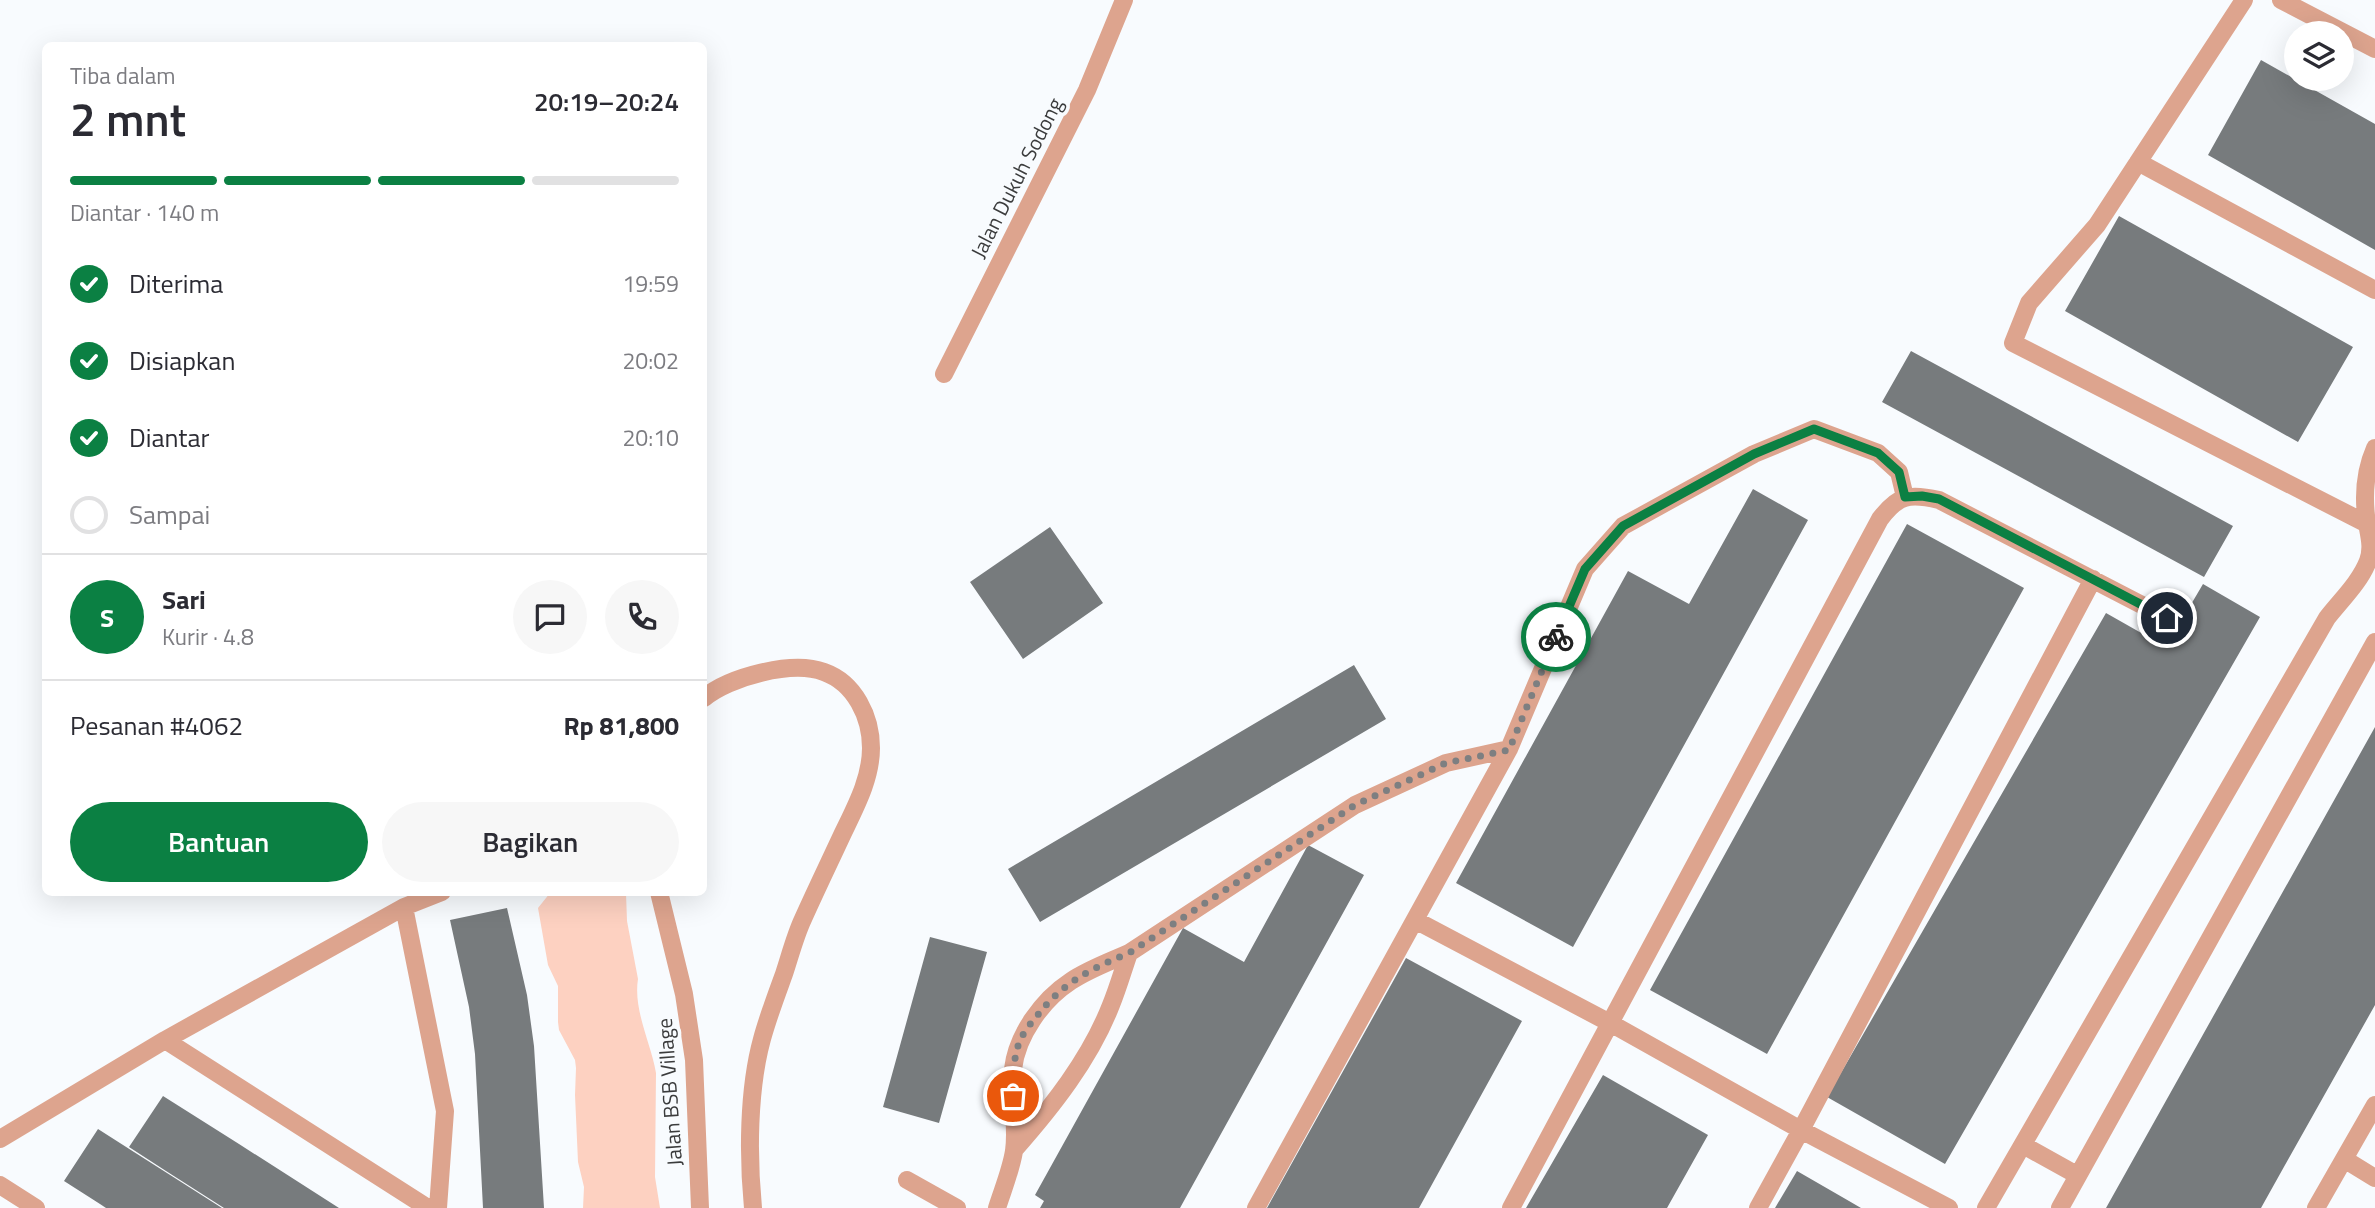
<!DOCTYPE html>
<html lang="id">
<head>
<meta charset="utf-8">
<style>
  :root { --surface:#fff; --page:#f7f7f7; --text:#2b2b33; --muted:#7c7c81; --line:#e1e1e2; --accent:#0b8043 }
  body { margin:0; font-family:"Titillium Web",sans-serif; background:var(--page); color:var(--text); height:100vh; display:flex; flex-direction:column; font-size:26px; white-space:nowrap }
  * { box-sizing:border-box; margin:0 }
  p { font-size:23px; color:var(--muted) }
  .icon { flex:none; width:38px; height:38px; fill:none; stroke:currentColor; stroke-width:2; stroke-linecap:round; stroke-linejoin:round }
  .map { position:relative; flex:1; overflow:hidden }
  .drawer { position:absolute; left:42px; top:42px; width:665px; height:854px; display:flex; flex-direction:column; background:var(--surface); border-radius:10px; box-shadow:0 7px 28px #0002 }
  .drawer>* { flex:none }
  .buttons { position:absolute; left:2284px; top:21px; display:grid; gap:14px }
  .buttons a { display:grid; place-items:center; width:70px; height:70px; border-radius:50%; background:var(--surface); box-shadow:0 7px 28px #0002; font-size:35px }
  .pin { position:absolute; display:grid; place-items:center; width:60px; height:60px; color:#fff; margin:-30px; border:4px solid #fff; border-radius:50%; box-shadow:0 2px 7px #0007 }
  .courier { position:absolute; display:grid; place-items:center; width:70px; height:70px; margin:-35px; border:5px solid #0b8043; border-radius:50%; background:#fff; color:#222; box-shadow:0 2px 9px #0007 }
  .headline em { font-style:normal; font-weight:600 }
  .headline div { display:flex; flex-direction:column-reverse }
  .headline { display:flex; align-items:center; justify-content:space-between; height:119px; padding:0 28px }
  h1 { font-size:46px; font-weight:600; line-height:52px }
  .bar { display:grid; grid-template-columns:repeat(4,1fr); gap:10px 7px; align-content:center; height:84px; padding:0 28px }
  .bar i { height:9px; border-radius:5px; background:var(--line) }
  .bar .selected { background:var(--accent) }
  .bar p { grid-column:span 4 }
  .line { display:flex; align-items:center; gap:18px; padding:0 28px; border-top:2px solid var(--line) }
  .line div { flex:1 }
  .round { display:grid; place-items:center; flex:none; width:74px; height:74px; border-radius:37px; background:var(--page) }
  ol { padding:0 28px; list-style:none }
  li { display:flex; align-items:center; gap:21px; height:77px }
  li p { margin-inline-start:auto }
  li .icon { padding:7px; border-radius:50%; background:var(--accent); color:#fff; stroke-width:4 }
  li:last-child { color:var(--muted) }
  li i { width:38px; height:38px; border:4px solid var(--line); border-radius:50% }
  .button { display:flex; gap:14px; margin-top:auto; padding:14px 28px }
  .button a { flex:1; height:80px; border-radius:42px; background:var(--accent); color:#fff; font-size:28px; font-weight:600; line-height:80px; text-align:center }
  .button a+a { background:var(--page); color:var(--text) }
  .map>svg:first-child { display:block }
  .green { fill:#fdd1c1 }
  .building { fill:#777b7d }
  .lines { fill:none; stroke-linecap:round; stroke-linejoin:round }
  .minor { stroke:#dda48e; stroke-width:18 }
  .done { stroke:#7d7f81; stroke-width:7; stroke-dasharray:0 12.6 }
  .route { stroke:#0b8043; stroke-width:9 }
  .labels { text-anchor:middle; stroke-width:7; stroke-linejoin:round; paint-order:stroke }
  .street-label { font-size:21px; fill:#3b3c3d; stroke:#f8fbfe }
</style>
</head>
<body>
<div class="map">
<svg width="2375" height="1208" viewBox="0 0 2375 1208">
  <rect width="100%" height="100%" fill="#f8fbfe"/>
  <path class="green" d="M550,893H626L627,921L638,979C633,1010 651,1043 656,1073L655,1177L660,1208H583L584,1187L578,1162L575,1095L576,1068L575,1060L559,1030L558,1022V986L548,965L538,908Z"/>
  <path class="building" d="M2261,60L2375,124V250L2208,155Z
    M2119,216L2353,347L2298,442L2065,311Z
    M1911,351L2233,526L2204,577L1882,402Z
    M1753,489L1808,520L1573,947L1456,883L1628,571L1689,604Z
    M1907,524L2024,588L1767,1054L1650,990Z
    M1050,527L1103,603L1023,659L970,582Z
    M2203,584L2260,617L1945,1164L1827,1097L2106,613L2166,647Z
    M1354,665L1386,719L1040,922L1008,869Z
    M2375,727V1005L2285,1165L2261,1208H2106Z
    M1308,845L1364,875L1180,1208H1040L1044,1201L1035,1195L1183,928L1244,962Z
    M507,908L527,995L534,1046L544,1208H483L475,1054L469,1007L450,920Z
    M930,937L987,952L939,1123L883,1107Z
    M1406,958L1522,1021L1419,1208H1267Z
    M1603,1075L1708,1135L1667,1208H1526Z
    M163,1096L239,1144L339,1208H224L166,1171L129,1147Z
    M98,1129L134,1152L222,1208H106L100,1204L64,1181Z
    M1797,1171L1849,1201L1861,1208H1775Z"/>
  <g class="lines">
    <path class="minor" d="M2244,0L2097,225L2029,303L2013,343L2375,528
      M2281,0L2375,49
      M2138,162L2375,290
      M944,374L1087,90L1124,0
      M704,698C729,677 792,660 824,672C855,683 871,717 871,748C871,778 856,806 843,833C830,861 816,890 803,919C795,936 790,956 784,974C776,996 768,1017 762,1039C748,1090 748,1157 753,1208
      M659,892L684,994L694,1060L700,1208
      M404,907L445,1111L438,1208
      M1415,920L1610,1023L1801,1130L1949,1208
      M165,1040L428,1208
      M0,1139L165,1040L404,907L442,892
      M2023,1145L2077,1175
      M1014,1150C1052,1107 1090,1059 1111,1005C1118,988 1123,970 1129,953
      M2344,1159L2375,1178
      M907,1180L957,1208
      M0,1185L36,1208
      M997,1208C1003,1189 1011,1170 1014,1151C1018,1124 1010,1096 1013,1069C1017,1035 1042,1000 1071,981C1089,969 1109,962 1129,953L1355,805L1446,763L1509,749
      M1256,1208L1509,749L1585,569L1623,526L1754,454L1814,429L1878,453L1899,472L1905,497
      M1511,1208L1880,519C1898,495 1909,493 1939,500L2167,618
      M1758,1208L1801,1130L2093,579
      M1986,1208L2327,618C2341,600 2360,582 2368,561C2373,547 2369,536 2367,523C2363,497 2364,473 2375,448
      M2060,1208L2375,642
      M2316,1208L2375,1105"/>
  </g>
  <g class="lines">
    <path class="done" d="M1013,1096C1013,1078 1013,1060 1019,1043C1023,1033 1030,1024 1037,1016C1063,982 1091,969 1129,953L1355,805L1446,763L1509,750L1556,637"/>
    <path class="route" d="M1556,637L1585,569L1623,526L1754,454L1814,429L1878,453L1899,472L1905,497L1922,496L1939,499L2167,618"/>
  </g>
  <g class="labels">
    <g class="street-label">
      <text transform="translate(1017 178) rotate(-63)" y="7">Jalan Dukuh Sodong</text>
      <text transform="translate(670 1092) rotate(-94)" y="7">Jalan BSB Village</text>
    </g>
  </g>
</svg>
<div class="buttons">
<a><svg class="icon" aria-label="layers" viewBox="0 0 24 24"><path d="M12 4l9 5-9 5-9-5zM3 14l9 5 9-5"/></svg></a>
</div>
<div class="pin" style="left:1013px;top:1096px;background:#ea580c"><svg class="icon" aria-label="bag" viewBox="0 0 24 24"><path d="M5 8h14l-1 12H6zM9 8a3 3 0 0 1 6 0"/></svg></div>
<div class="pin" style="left:2167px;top:618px;background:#1f2937"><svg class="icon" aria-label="home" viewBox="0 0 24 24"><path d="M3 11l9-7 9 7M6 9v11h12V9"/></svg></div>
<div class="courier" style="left:1556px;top:637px"><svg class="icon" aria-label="bike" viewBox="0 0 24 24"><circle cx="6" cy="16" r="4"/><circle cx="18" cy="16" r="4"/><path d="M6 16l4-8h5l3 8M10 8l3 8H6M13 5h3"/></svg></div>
<section class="drawer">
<div class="headline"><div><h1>2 mnt</h1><p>Tiba dalam</p></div><em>20:19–20:24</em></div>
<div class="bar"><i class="selected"></i><i class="selected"></i><i class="selected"></i><i></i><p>Diantar · 140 m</p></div>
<ol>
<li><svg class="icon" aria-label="check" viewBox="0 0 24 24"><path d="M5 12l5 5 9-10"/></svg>Diterima<p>19:59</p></li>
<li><svg class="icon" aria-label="check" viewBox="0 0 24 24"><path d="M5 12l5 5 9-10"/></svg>Disiapkan<p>20:02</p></li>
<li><svg class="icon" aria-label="check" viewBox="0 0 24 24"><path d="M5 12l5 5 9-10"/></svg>Diantar<p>20:10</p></li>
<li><i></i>Sampai</li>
</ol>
<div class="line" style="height:126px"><b class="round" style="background:var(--accent);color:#fff">S</b><div><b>Sari</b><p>Kurir · 4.8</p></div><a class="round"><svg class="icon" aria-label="chat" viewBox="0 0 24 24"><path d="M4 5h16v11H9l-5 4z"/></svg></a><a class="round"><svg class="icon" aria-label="phone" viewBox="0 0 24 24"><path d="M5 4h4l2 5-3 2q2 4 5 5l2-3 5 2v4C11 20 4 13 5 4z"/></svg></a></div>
<div class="line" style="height:91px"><div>Pesanan #4062</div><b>Rp 81,800</b></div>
<div class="button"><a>Bantuan</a><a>Bagikan</a></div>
</section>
</div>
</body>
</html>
